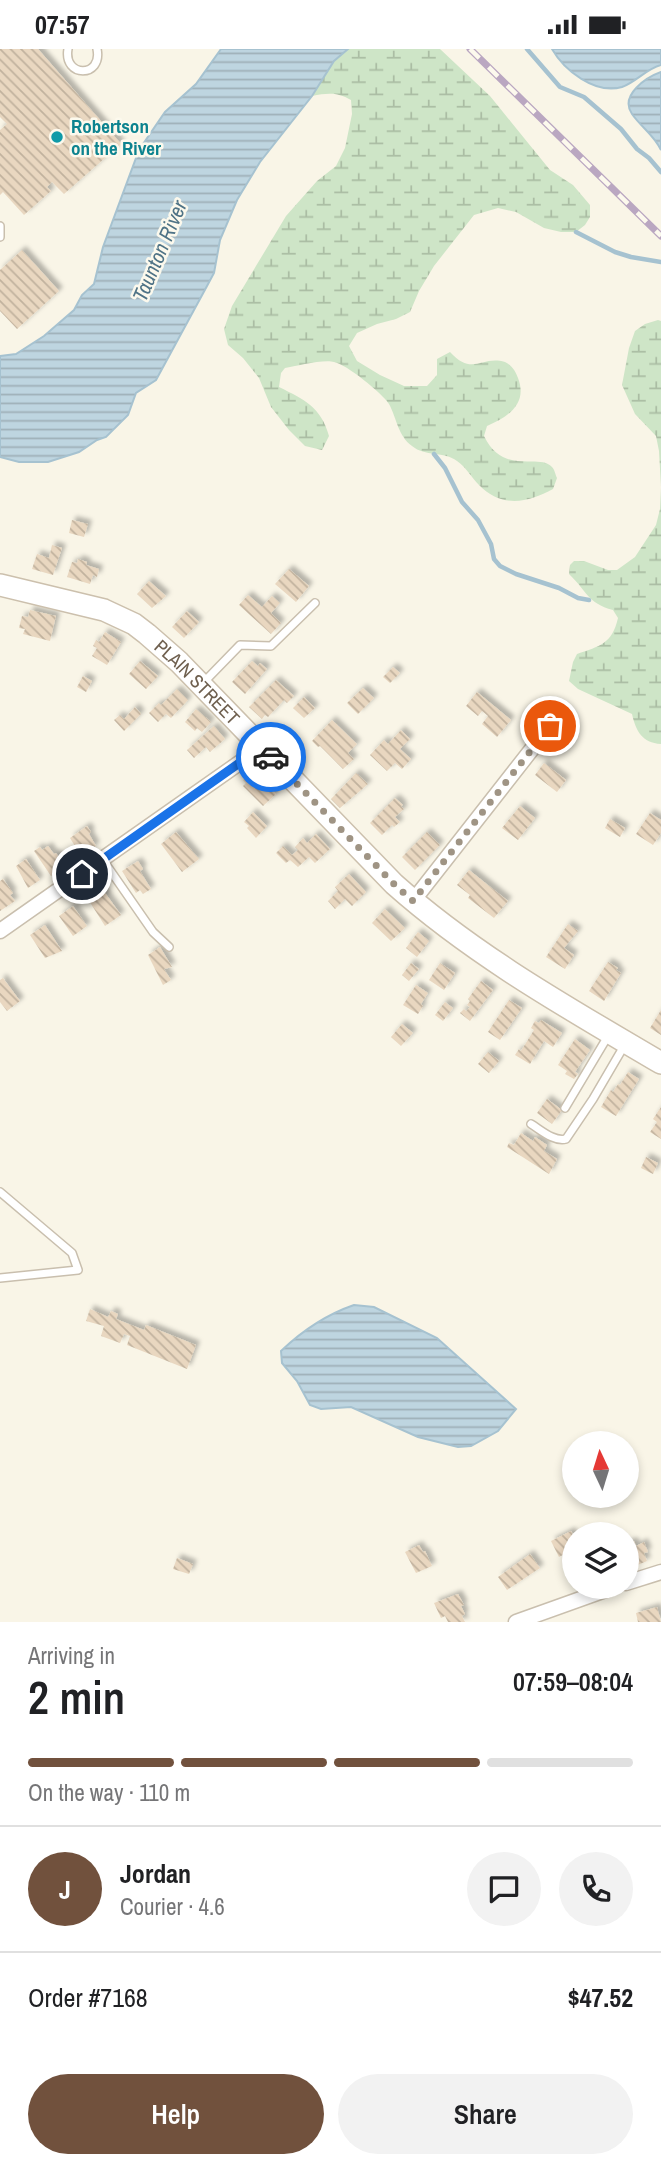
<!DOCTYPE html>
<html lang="en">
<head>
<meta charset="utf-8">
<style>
  :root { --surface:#fff; --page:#f2f2f2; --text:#202124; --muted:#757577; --line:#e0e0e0; --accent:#71513d }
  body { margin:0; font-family:"Archivo Narrow",sans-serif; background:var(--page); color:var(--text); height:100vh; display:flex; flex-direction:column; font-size:26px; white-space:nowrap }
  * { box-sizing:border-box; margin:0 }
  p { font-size:23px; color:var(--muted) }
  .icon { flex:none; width:38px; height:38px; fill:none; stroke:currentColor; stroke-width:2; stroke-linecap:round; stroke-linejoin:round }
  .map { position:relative; height:1573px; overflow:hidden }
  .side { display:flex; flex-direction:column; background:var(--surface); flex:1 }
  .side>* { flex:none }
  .needle { width:46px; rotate:356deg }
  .controls { position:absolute; left:562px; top:1382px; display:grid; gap:14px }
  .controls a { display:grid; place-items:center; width:77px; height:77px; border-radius:50%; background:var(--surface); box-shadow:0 4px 10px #0003; font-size:35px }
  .pin { position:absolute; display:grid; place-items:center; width:60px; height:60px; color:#fff; margin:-30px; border:4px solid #fff; border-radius:50%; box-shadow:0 2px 7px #0007 }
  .courier { position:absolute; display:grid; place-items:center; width:70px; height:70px; margin:-35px; border:5px solid #1a73e8; border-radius:50%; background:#fff; color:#222; box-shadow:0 2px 9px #0007 }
  .overview em { font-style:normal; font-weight:600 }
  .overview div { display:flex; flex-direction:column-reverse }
  .overview { display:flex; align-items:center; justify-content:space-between; height:119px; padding:0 28px }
  h1 { font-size:46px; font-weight:600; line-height:52px }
  .bar { display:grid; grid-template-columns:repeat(4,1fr); gap:10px 7px; align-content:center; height:84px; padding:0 28px }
  .bar i { height:9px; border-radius:5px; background:var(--line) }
  .bar .selected { background:var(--accent) }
  .bar p { grid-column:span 4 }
  .line { display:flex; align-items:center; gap:18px; padding:0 28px; border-top:2px solid var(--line) }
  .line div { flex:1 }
  .round { display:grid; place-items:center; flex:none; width:74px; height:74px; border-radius:37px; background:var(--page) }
  .button { display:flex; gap:14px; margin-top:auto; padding:14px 28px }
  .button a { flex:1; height:80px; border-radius:42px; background:var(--accent); color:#fff; font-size:28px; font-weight:600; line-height:80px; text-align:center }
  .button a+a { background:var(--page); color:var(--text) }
  .status { display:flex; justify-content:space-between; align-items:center; height:49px; padding:0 35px; background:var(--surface); direction:ltr }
  .status svg { height:19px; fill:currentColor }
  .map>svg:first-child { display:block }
  .wetland { fill:url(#wetland-marsh) }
  .water { fill:url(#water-rules); stroke:#a6c2d0; stroke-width:2 }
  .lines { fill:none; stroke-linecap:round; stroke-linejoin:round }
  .stream { stroke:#a6c2d0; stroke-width:4.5 }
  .building { fill:url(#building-back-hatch); filter:url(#shadow) }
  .lane-casing { stroke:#c9bfae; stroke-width:10 }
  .street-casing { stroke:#c9bfae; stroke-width:17 }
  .secondary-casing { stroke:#ccc0ad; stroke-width:24 }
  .lane { stroke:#fff; stroke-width:7 }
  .street { stroke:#fff; stroke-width:14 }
  .secondary { stroke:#fff; stroke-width:21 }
  .rail-casing { stroke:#baa7c1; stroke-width:7 }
  .rail { stroke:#fcf9ed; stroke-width:4.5; stroke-dasharray:13; stroke-linecap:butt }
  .done { stroke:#9f9484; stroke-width:7; stroke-dasharray:0 12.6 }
  .route { stroke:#1a73e8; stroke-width:9 }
  .culture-dot { fill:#0f9aa8; stroke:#fcf9ed; stroke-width:2.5 }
  .labels { text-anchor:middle; stroke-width:5; stroke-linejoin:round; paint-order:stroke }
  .culture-label { font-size:19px; font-weight:bold; fill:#0d838f; stroke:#fcf9ed; text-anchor:start }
  .street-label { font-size:19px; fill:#6f604f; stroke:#fcf9ed }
  .water-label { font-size:21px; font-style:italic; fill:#4f7386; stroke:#fcf9ed }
</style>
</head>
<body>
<div class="status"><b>07:57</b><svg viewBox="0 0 49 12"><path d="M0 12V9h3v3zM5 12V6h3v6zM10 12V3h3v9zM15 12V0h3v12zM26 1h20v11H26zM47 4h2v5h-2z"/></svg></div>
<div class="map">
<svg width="661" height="1573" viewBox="0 0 661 1573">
  <defs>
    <pattern id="wetland-marsh" width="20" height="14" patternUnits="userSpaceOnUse" patternTransform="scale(1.75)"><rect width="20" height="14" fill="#cee5c7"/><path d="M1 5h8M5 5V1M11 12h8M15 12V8" fill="none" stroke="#abbda4"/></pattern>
    <pattern id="water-rules" width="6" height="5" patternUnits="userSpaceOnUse" patternTransform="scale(1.75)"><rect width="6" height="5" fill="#bed5e0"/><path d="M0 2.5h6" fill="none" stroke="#9fb0b8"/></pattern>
    <pattern id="building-back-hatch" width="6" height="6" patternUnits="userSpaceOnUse" patternTransform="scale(1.75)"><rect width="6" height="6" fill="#e9d7c0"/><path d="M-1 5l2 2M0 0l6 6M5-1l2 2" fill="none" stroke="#c1b29e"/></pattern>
    <filter id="shadow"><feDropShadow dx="4" dy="-4" stdDeviation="2" flood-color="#0004"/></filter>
  </defs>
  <rect width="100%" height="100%" fill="#f9f5e7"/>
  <path class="wetland" d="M348,0H440L490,47L550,121L573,136L590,156V168L585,176L576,183H561L544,179L516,163L498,159L474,166L434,217L419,242L410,263L396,270L377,275L357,284L349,297L357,312L380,326L404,337H427L437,326V310L450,303C473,328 481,306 505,313C512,316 516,323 518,329C528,355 508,368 487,377L484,387C504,428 538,403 552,418C555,421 555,425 557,429L553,440C528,454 501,459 479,436C472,429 466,418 457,412C444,402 425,408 412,397C398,387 397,370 389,355C382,344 346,315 334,313C324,310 296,317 285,319L281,324L279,338C305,351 321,358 329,387L322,401L305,397L289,381L271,358L259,329L243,309L228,296L224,280L232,257L286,167L317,132L336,117L345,99L352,65L351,51C337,43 328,44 312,47L334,12Z
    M658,271L661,272V695C642,694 636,682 632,665L578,640L569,632L573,613L577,605C600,597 612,595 618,569L613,561C587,554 587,542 569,525L570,516L574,512H584L608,521H617L635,508L656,476L660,460L661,438L659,402L656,387L635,365L622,336L629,299L635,282L645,275Z"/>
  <path class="water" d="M221,0H348L334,12L312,47L260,113L237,151L220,191L214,224L207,237L156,331L136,344L128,366L106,388L97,391L79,403L48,413H19L0,408V307L16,305L44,287L74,261L82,246L94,235L103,198L139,101L165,63L196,35Z
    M552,0H661V16C646,20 636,33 622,38C595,46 564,21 552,0Z
    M661,23V101C654,86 641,78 632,65C619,46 647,28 661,23Z
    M354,1256L374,1258L437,1289L516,1360L498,1382L471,1397L458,1398L418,1388L351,1358L321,1360L310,1356L297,1332L282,1314L281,1302C303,1281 325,1266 354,1256Z"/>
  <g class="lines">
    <path class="stream" d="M527,0L560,38L584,48L621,80L637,100L649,109L661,123
      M576,183L615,203L631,208L661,213
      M434,405L445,419L462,453L478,471L491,495L494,510L500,517L516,525L559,539L578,549L589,551"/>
  </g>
  <path class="building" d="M0,0H38L121,95L64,145L52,133L47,138L51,142L24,166L3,143L0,146V81L7,75L0,68Z
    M22,201L59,242L17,280L0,262V221Z
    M72,471L88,475L84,488L69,484Z
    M52,496L62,499L53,526L32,520L37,505L49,509Z
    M78,510L87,513L86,516L99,520L97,528L93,526L90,535L67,528L72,513L77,514Z
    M289,520L309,537L296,553L275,535Z
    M149,532L166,547L152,559L137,545Z
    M248,546L262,558L272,547L280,554L271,564L281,574L271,585L239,556Z
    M30,561L56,567L50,592L23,585L25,580L19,579L22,567L28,568Z
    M187,562L199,573L184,589L172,578Z
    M105,583L121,593L107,616L92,607L97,599L93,597L96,591L99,593Z
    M140,612L158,627L146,640L129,625Z
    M252,612L258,617L260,614L267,620L245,645L232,633Z
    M393,618L400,624L390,634L383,628Z
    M83,627L92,632L86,643L77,638Z
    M276,631L294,647L287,654L284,651L268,668L265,666L262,670L249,658Z
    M363,639L374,649L358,665L347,654Z
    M177,640L188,651L171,669L166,665L158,673L149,664L159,654L161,656Z
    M477,643L511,671L497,688L482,675L488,667L482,662L478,667L466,657Z
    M304,648L315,659L304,669L293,659Z
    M135,658L141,665L124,682L114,671L120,666L124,670Z
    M196,660L211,673L202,683L197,679L195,682L185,673Z
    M332,671L357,695L348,704L354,710L343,720L320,697L318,698L312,692Z
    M214,677L225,690L210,703L206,698L194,709L187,701Z
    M401,681L410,690L400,700L411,710L402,720L395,714L387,722L370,706L384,691L388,695Z
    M544,714L566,731L557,743L535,726Z
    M253,721L265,732L266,731L269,733L267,735L276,745L263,757L243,737L246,734L243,731Z
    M356,724L368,735L340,759L331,750Z
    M395,749L403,756L401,757L404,760L395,768L400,773L394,778L392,776L382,786L370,774Z
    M520,757L535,769L518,791L502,779Z
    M253,763L267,777L256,789L247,779L249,777L244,773Z
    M650,764L661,771V784L653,796L636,785Z
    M610,770L625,779L620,788L605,779Z
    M87,777L91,783L89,785L96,797L81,807L70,789Z
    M176,783L199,810L182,823L161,795Z
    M427,783L440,796L415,821L402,808Z
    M316,785L330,800L315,814L309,808L298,818L290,811L286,814L276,804L283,797L292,806L298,801L295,798L303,789L307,794Z
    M48,797L54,805L56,804L65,817L51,827L34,802L40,798L42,801Z
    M26,810L40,831L28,839L16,817Z
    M138,812L143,820L140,822L151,840L143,845L140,841L136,844L122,822Z
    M469,821L508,852L494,869L468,849L470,846L457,836Z
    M349,825L366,843L352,857L345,850L335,860L328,852L338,842L335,838Z
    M3,830L13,844L10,846L15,852L0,862V832Z
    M100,837L121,866L105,877L86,847Z
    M73,857L87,877L73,887L59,867Z
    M385,860L405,879L391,892L372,874Z
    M568,875L578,882L564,899L574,906L565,920L546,908Z
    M45,876L62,902L45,909L30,886Z
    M418,883L429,892L417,908L406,899Z
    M160,898L172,918L164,920L171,931L163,936L148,906Z
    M608,913L618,919L616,921L621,924L604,952L589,942Z
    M411,914L419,920L409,932L402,926Z
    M440,914L455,924L444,941L429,931Z
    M3,929L20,952L7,962L0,953V931Z
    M481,932L493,941L470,972L460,964L464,960L466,962L470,958L467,956L470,952L468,950Z
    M416,936L428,944L421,955L423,957L418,965L403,956Z
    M509,951L522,959L500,991L488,983Z
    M445,953L453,959L443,972L435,966Z
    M661,961V986L650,979Z
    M541,971L562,984L553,998L544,992L530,1015L515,1006L519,1000L521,1002L534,981L531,979L535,972L539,974Z
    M402,975L413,984L401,997L391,988Z
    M575,990L590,1001L575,1023L578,1025L574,1030L565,1025L567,1022L558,1016Z
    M488,1003L499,1012L489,1024L478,1015Z
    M628,1023L639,1030L616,1067L601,1058L611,1041L613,1043L618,1035L620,1036Z
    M547,1050L562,1061L552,1075L537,1064Z
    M661,1058V1090L650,1083L657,1073L653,1070Z
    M521,1084L533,1092L535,1088L547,1096L544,1102L557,1110L549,1125L507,1098L509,1094L514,1096Z
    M646,1108L658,1114L653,1125L641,1119Z
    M90,1260L108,1268L111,1262L118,1265L116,1270L144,1281L146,1276L196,1296L187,1320L127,1296L130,1287L124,1285L120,1294L101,1287L104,1277L86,1272Z
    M571,1482L574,1487V1500L559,1508L551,1492Z
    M634,1492L636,1497L644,1493L648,1503L644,1504L647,1512L633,1518L626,1501V1495Z
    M419,1496L423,1503L425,1502L432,1517L416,1524L405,1503Z
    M530,1505L540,1519L507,1541L498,1528Z
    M177,1509L193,1515L189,1525L173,1520Z
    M458,1545L464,1556L461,1557L465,1565L462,1567L465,1573H448L445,1567L441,1569L434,1554Z
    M657,1558L661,1573H638L636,1564Z"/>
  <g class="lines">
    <defs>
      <path id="lane" d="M68,0C63,29 103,29 97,0
        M0,177V188
        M204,633L240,596L271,597L315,554
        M103,811L153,883L169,898
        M565,1059L608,987
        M531,1075C541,1081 554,1093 566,1090L593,1050L624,997
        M0,1143L72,1204L78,1221L0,1229"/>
      <path id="street" d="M413,852L550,677
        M0,882L262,698
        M626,1534L661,1523
        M516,1573L614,1538"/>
      <g id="secondary">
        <path id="s1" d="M0,536L104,561L134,575L147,585L179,613L394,835C475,907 568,959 661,1014"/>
      </g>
    </defs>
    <use href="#lane" class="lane-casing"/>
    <use href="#street" class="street-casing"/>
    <use href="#secondary" class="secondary-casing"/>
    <use href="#lane" class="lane"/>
    <use href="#street" class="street"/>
    <use href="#secondary" class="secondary"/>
    <defs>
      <path id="rail" d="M470,0L661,187"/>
    </defs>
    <use href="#rail" class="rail-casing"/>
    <use href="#rail" class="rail"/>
  </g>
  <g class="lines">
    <path class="done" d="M271,708L394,835L413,852L550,677"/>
    <path class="route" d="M82,825L262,698L271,708"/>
  </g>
  <circle class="culture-dot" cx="57" cy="88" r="7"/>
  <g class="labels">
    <g class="culture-label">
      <text x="71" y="84">Robertson<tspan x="71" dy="22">on the River</tspan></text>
    </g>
    <g class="street-label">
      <text dy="7" stroke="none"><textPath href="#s1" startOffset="226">PLAIN STREET</textPath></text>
    </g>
    <g class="water-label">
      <text transform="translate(160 202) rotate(-67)" y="7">Taunton River</text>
    </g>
  </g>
</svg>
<div class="controls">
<a><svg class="needle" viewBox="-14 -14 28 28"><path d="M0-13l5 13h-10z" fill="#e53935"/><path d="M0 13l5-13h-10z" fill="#757577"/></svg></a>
<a><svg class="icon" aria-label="layers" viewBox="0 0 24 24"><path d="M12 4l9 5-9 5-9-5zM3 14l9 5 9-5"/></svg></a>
</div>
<div class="pin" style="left:550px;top:677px;background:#ea580c"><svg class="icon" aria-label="bag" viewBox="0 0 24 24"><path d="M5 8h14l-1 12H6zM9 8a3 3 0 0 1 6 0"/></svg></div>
<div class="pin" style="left:82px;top:825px;background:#1f2937"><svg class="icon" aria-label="home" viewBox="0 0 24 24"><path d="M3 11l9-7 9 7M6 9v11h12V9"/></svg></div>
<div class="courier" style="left:271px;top:708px"><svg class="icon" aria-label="car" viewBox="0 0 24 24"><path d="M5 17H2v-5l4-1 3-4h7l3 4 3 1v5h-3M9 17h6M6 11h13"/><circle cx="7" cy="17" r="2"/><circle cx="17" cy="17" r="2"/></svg></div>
</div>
<section class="side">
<div class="overview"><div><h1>2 min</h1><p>Arriving in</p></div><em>07:59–08:04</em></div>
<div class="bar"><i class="selected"></i><i class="selected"></i><i class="selected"></i><i></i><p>On the way · 110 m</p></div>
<div class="line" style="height:126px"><b class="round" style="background:var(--accent);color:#fff">J</b><div><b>Jordan</b><p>Courier · 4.6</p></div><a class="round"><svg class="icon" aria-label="chat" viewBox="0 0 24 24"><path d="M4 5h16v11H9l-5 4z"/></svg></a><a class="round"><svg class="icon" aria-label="phone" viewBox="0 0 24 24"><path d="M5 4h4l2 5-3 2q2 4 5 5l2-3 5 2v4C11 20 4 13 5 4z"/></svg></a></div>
<div class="line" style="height:91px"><div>Order #7168</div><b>$47.52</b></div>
<div class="button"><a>Help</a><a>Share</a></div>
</section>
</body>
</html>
